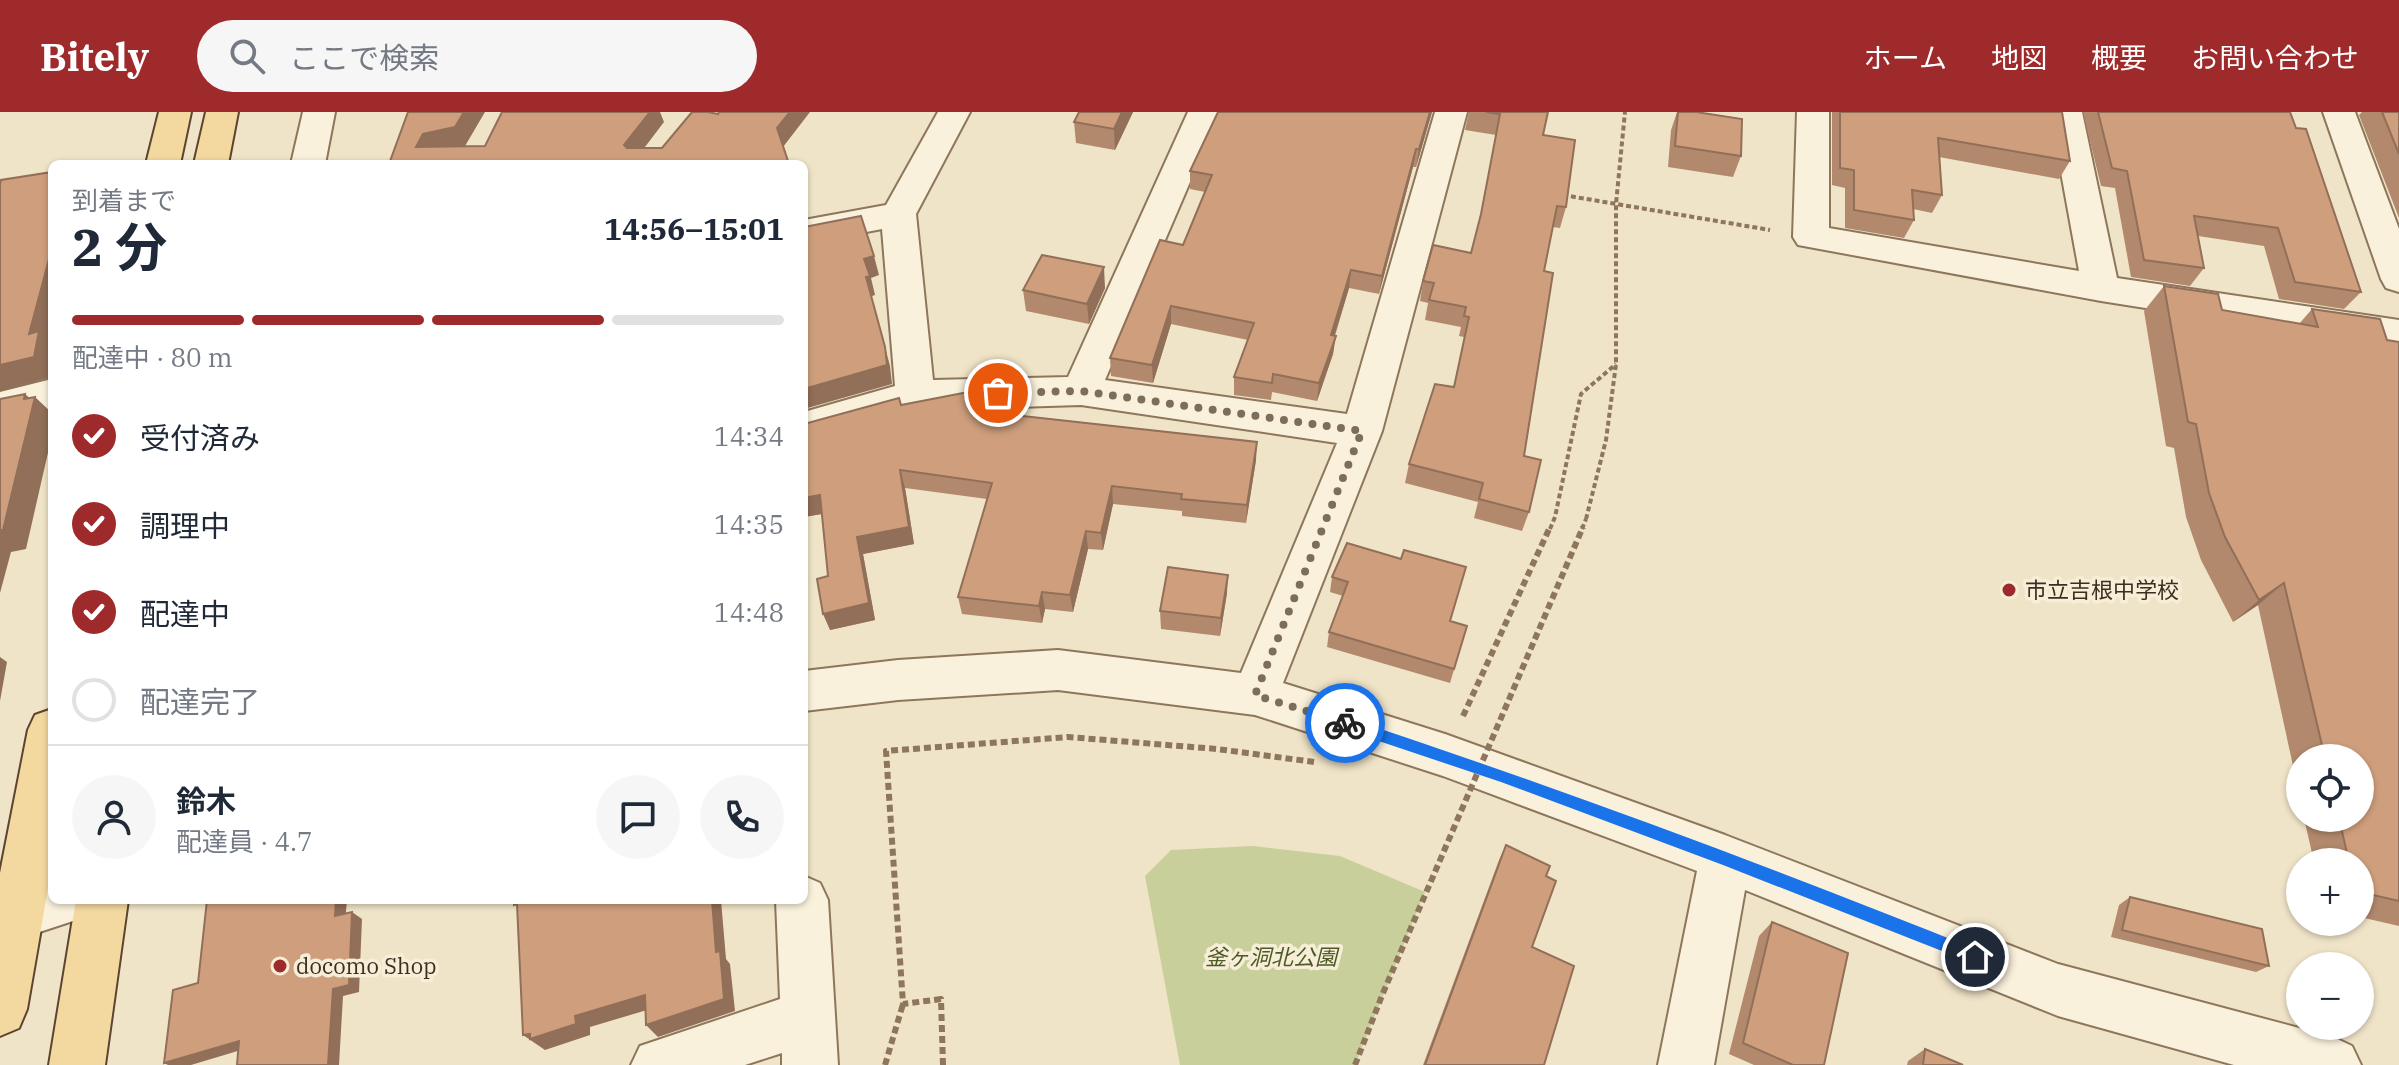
<!DOCTYPE html>
<html lang="ja">
<head>
<meta charset="utf-8">
<style>
  :root { --surface:#fff; --page:#f6f6f7; --text:#1f2937; --muted:#747a83; --line:#e0e1e3; --accent:#9e2a2b }
  body { margin:0; font-family:"IBM Plex Serif","Noto Sans JP",serif; background:var(--page); color:var(--text); height:100vh; display:flex; flex-direction:column; font-size:30px; white-space:nowrap }
  * { box-sizing:border-box; margin:0 }
  p { font-size:26px; color:var(--muted) }
  .icon { flex:none; width:44px; height:44px; fill:none; stroke:currentColor; stroke-width:2; stroke-linecap:round; stroke-linejoin:round }
  .map { position:relative; flex:1; overflow:hidden }
  .side { position:absolute; left:48px; top:48px; width:760px; height:744px; display:flex; flex-direction:column; background:var(--surface); border-radius:12px; box-shadow:0 2px 6px #0004 }
  .side>* { flex:none }
  .fabs { position:absolute; left:2286px; top:632px; display:grid; gap:16px }
  .fabs a { display:grid; place-items:center; width:88px; height:88px; border-radius:50%; background:var(--surface); box-shadow:0 2px 6px #0004; font-size:40px }
  .pin { position:absolute; display:grid; place-items:center; width:68px; height:68px; color:#fff; margin:-34px; border:4px solid #fff; border-radius:50%; box-shadow:0 2px 8px #0007 }
  .courier { position:absolute; display:grid; place-items:center; width:80px; height:80px; margin:-40px; border:6px solid #1a73e8; border-radius:50%; background:#fff; color:#222; box-shadow:0 2px 10px #0007 }
  .overview em { font-style:normal; font-weight:700 }
  .overview div { display:flex; flex-direction:column-reverse }
  .overview { display:flex; align-items:center; justify-content:space-between; height:136px; padding:0 24px }
  h1 { font-size:52px; font-weight:700; line-height:60px }
  .bar { display:grid; grid-template-columns:repeat(4,1fr); gap:12px 8px; align-content:center; height:96px; padding:0 24px }
  .bar i { height:10px; border-radius:6px; background:var(--line) }
  .bar .selected { background:var(--accent) }
  .bar p { grid-column:span 4 }
  .line { display:flex; align-items:center; gap:20px; padding:0 24px; border-top:2px solid var(--line) }
  .line div { flex:1 }
  .round { display:grid; place-items:center; flex:none; width:84px; height:84px; border-radius:42px; background:var(--page) }
  ol { padding:0 24px; list-style:none }
  li { display:flex; align-items:center; gap:24px; height:88px }
  li p { margin-inline-start:auto }
  li .icon { padding:8px; border-radius:50%; background:var(--accent); color:#fff; stroke-width:4 }
  li:last-child { color:var(--muted) }
  li i { width:44px; height:44px; border:4px solid var(--line); border-radius:50% }
  header { display:flex; align-items:center; gap:48px; box-sizing:border-box; height:112px; padding:0 40px; background:var(--accent); color:#fff }
  header strong { font-size:38px }
  nav { display:flex; gap:44px; margin-inline-start:auto; font-size:28px }
  .search { width:560px; height:72px; background:var(--page); display:flex; align-items:center; gap:20px; box-sizing:border-box; padding:0 28px; border-radius:44px; color:var(--muted); font-size:30px }
  .map>svg:first-child { display:block }
  .green { fill:#c9cf9b }
  .lines { fill:none; stroke-linecap:round; stroke-linejoin:round }
  .minor-casing { stroke:#8d765c; stroke-width:4 }
  .major-casing { stroke:#5b4430; stroke-width:4 }
  .path-far1 { stroke:#8d765c; stroke-width:4; stroke-dasharray:5 3; stroke-linecap:butt }
  .path { stroke:#8d765c; stroke-width:6; stroke-dasharray:7 4; stroke-linecap:butt }
  .minor { fill:#faf1dc; fill-rule:evenodd }
  .major { fill:#f3d9a0; fill-rule:evenodd }
  .path-bridge-far1 { stroke:#8d765c; stroke-width:4; stroke-dasharray:5 3; stroke-linecap:butt }
  .path-bridge { stroke:#8d765c; stroke-width:6; stroke-dasharray:7 4; stroke-linecap:butt }
  .wall { fill:#b2896c }
  .shaded-wall { fill:#916f58 }
  .building { fill:#cf9f7d; stroke:#916f58; stroke-width:2 }
  .route { fill:#1a73e8 }
  .done { stroke:#7c6e5b; stroke-width:8; stroke-dasharray:0 14.4 }
  .poi-dot { fill:#9e2a2b; stroke:#f7eed8; stroke-width:3 }
  .labels { text-anchor:middle; stroke-width:7; stroke-linejoin:round; paint-order:stroke }
  .poi-label { font-size:22px; fill:#3d2e20; stroke:#f7eed8; text-anchor:start }
  .park-label { font-size:22px; font-style:italic; fill:#4d5a26; stroke:#f7eed8 }
</style>
</head>
<body>
<header>
<strong>Bitely</strong>
<div class="search"><svg class="icon" aria-label="search" viewBox="0 0 24 24"><circle cx="10" cy="10" r="6"/><path d="M15 15l6 6"/></svg>ここで検索</div>
<nav><a>ホーム</a><a>地図</a><a>概要</a><a>お問い合わせ</a></nav>
</header>
<div class="map">
<svg width="2399" height="953" viewBox="0 0 2399 953">
  <rect width="100%" height="100%" fill="#f0e4c8"/>
  <path class="green" d="M1253,734L1340,744L1425,780L1355,953H1180L1145,764L1171,738Z"/>
  <g class="lines">
    <defs>
      <path id="minor" d="M303,0H335L325,52H291Z
        M938,0H970L916,102L933,268L1068,265L1188,0H1220L1105,268L1347,302L1435,0H1467L1382,319L1283,571L1445,622L1725,723L2058,852L2333,925L2352,934L2361,953H2234L2058,904L1745,778L1714,953H1658L1697,759L1443,664L1255,603L1058,578L898,588L804,599V559L898,548L1058,538L1241,561L1337,331L1081,293L915,298L804,330V300L895,274L882,117L804,132V108L886,93Z
        M1797,0H1829V116L2079,159L2050,0H2082L2117,166L2399,208V236L2101,189L1798,133L1793,125Z
        M2323,0H2355L2399,117V180L2386,176L2381,167Z
        M52,267V297L0,310V280Z
        M804,764L820,771L828,788L838,953H782V941L745,953H631L640,934L780,887L776,788H804Z
        M52,768V788H93L85,805L0,833V783Z"/>
      <path id="major" d="M159,0H191L180,52H146Z
        M206,0H238L228,52H194Z
        M52,597V753L27,897L19,916L0,924V761L28,618L35,603Z
        M76,788H128L105,953H49Z"/>
    </defs>
    <use href="#minor" class="minor-casing"/>
    <use href="#major" class="major-casing"/>
    <path class="path-far1" d="M1563,83L1770,118
      M1586,407L1606,328L1616,252V92L1625,0
      M1550,417L1555,405L1581,282L1616,252"/>
    <path class="path" d="M1463,604L1550,415
      M885,953L903,892
      M943,953L941,887L903,892L886,639L1068,625L1217,637L1314,650
      M1355,953L1383,881"/>
    <use href="#minor" class="minor"/>
    <use href="#major" class="major"/>
    <path class="path-bridge-far1" d="M1582,417L1586,407"/>
    <path class="path-bridge" d="M1383,881L1583,415"/>
  </g>
  <path class="wall" d="M1079,0H1133L1115,38L1076,31L1074,10Z
    M1218,0H1432L1416,55H1413L1379,182L1349,176L1335,224L1333,242L1317,289L1272,280L1271,288L1234,283V265L1248,228L1171,212L1153,271L1111,264L1110,246L1183,133L1205,80L1190,77V59Z
    M1469,0H1548L1543,23L1566,95L1560,116L1553,115L1544,159L1524,344L1529,400L1522,419L1474,406L1478,390L1405,371L1409,352L1454,275L1464,225L1459,224L1461,215L1425,208L1428,191L1420,189L1423,169L1471,141L1479,110L1496,23L1465,18Z
    M1677,0H1696L1741,44L1733,65L1668,55L1671,18Z
    M1832,0H2062L2070,49L2059,67L1939,45L1942,83L1932,101L1913,97L1914,108L1904,126L1845,116V76L1832,73Z
    M2083,0H2290L2361,180L2344,197L2279,187L2264,134L2198,124L2204,156L2190,174L2131,165L2115,76L2101,74Z
    M2362,0H2399V106L2359,3Z
    M2164,174L2222,198L2299,212L2312,197L2387,228L2399,230V814L2360,805V750H2314L2304,706H2360V646H2300V686L2258,493L2233,510L2201,448L2186,405L2174,336L2166,334L2144,199Z
    M1105,176L1089,212L1026,199L1023,178Z
    M1014,280L1017,298L1015,303L1256,348L1246,411L1182,404V399L1113,392L1103,438L1088,437L1073,500L1045,497L1042,511L962,502L958,485L987,387L905,376L914,432L863,442L875,508L830,518L828,464L822,402L804,405L901,293Z
    M1347,431L1450,509L1467,514L1450,571L1327,535L1329,520L1343,484L1330,480L1332,465Z
    M1227,481L1220,524L1161,517L1160,499Z
    M1506,733L1546,764L1532,835L1544,953H1423L1499,748Z
    M2130,785L2269,854L2256,860L2111,825L2119,793Z
    M1772,810L1824,953H1754L1729,942L1759,824Z
    M1925,937L1963,953H1907L1908,949Z"/>
  <path class="shaded-wall" d="M464,0H485L465,34L416,35L423,22Z
    M650,0H660L664,10L632,52L624,33Z
    M790,0H810L783,35L777,16Z
    M1122,0H1133L1115,38L1114,17Z
    M1430,0H1432L1416,55L1419,37Z
    M1416,37L1413,55L1379,182L1382,164Z
    M52,136V265L0,279V253L29,222Z
    M874,144L879,163L871,166L875,183L872,184L866,165L864,147Z
    M1104,155L1105,176L1089,212L1087,192Z
    M1351,158L1349,176L1329,241L1331,223Z
    M1171,194V212L1153,271L1152,253Z
    M1336,224L1333,242L1317,289L1319,271Z
    M885,235L890,254L892,272L804,297V277Z
    M1014,280L1017,298L1008,320L1005,302Z
    M25,282L34,290L35,285L52,301V323L26,437L11,440L0,481V418Z
    M1257,330L1256,348L1246,411L1247,393Z
    M900,358L905,376L914,432L863,442L875,508L830,518L823,502L857,425Z
    M1112,374L1113,392L1103,438L1101,421Z
    M820,383L827,401L804,405V386Z
    M1086,419L1088,437L1073,500L1070,483Z
    M1228,463L1227,481L1220,524L1221,506Z
    M2284,471L2258,493L2233,510L2259,488Z
    M1042,480L1045,497L1042,511L1039,494Z
    M0,545L7,550L0,589Z
    M336,788H347L345,811L335,804Z
    M712,788H721L726,847L730,852L735,899L658,925L646,913L716,840Z
    M352,800L362,807L359,880L343,884L339,953H328L333,877Z
    M645,883L657,895L590,915V923L545,938L523,923L575,904Z
    M239,929L251,935L191,953H168L164,951Z"/>
  <path class="building" d="M408,0H464L455,15L423,22L416,35L485,34L502,0H650L624,33L627,36H662L692,0H708L718,2L719,0H790L777,16L789,52H389Z
    M1079,0H1122L1114,17L1074,10Z
    M1218,0H1430L1419,37H1416L1382,164L1351,158L1331,223L1336,224L1319,271L1273,262L1272,271L1234,265L1254,211L1171,194L1152,253L1110,246L1160,128L1183,133L1212,63L1190,59Z
    M1486,0H1548L1543,23L1575,28L1566,95L1557,94L1544,159L1553,161L1524,344L1541,348L1529,400L1479,387L1483,371L1409,352L1435,272L1454,275L1469,205L1464,204L1466,195L1429,188L1434,171L1423,169L1433,133L1471,141L1481,102L1500,2Z
    M1678,0H1696L1742,7L1741,44L1675,34Z
    M1840,0H2062L2070,49L1938,26L1942,83L1912,78L1914,108L1854,98V58L1840,56Z
    M2098,0H2290L2296,16L2306,17L2361,180L2295,170L2278,116L2194,104L2204,156L2144,148L2127,59L2112,56Z
    M2382,0H2399V42Z
    M52,60V136L29,222L39,219L34,245L0,253V72L1,68Z
    M861,104L874,144L864,147L870,164L866,165L885,235L887,253L804,277V115Z
    M1042,143L1104,155L1087,192L1023,178Z
    M2164,174L2218,182L2222,198L2318,215L2312,197L2380,207L2387,228L2399,230V789L2360,780V750H2349L2339,706H2360V646H2325L2284,471L2259,488L2225,425L2209,381L2196,312L2188,310Z
    M1014,280L1005,302L1257,330L1247,393L1181,387L1182,382L1112,374L1101,421L1086,419L1070,483L1042,480L1039,494L958,485L992,371L900,358L909,415L857,425L869,491L823,502L817,467L828,464L820,383L804,386V312L899,286L901,293L963,281Z
    M25,282L24,287L35,285L3,418H0V287Z
    M1347,431L1401,447L1404,438L1466,455L1450,509L1467,514L1454,557L1329,520L1348,470L1332,465Z
    M1168,455L1228,463L1221,506L1160,499Z
    M1506,733L1550,754L1546,764L1556,769L1532,835L1574,854L1544,953H1425Z
    M2130,785L2262,817L2269,854L2122,818Z
    M207,788H336L335,804L352,800L349,873L333,877L328,953H237L239,929L164,951L173,878L198,871Z
    M514,788H712L716,840L720,839L724,887L646,913L645,883L575,904L576,912L530,927V922L523,923L517,792L514,793Z
    M1772,810L1848,841L1824,953H1793L1743,931Z
    M1925,937L1963,953H1923Z"/>
  <path class="route" d="M1345,605C1559,676 1771,755 1980,839L1983,845L1975,852L1723,753L1501,670L1340,616L1338,611Z"/>
  <g class="lines">
    <path class="done" d="M998,281L1081,279L1362,319L1255,583L1345,611"/>
  </g>
  <g class="poi-dot">
    <circle cx="2009" cy="478" r="8"/>
    <circle cx="280" cy="854" r="8"/>
  </g>
  <g class="labels">
    <g class="poi-label">
      <text x="2025" y="486">市立吉根中学校</text>
      <text x="296" y="862">docomo Shop</text>
    </g>
    <g class="park-label">
      <text x="1271" y="853">釜ヶ洞北公園</text>
    </g>
  </g>
</svg>
<div class="fabs">
<a><svg class="icon" aria-label="locate" viewBox="0 0 24 24"><circle cx="12" cy="12" r="6"/><path d="M12 2v4M12 18v4M2 12h4M18 12h4"/></svg></a>
<a>+</a>
<a>−</a>
</div>
<div class="pin" style="left:998px;top:281px;background:#ea580c"><svg class="icon" aria-label="bag" viewBox="0 0 24 24"><path d="M5 8h14l-1 12H6zM9 8a3 3 0 0 1 6 0"/></svg></div>
<div class="pin" style="left:1975px;top:845px;background:#1f2937"><svg class="icon" aria-label="home" viewBox="0 0 24 24"><path d="M3 11l9-7 9 7M6 9v11h12V9"/></svg></div>
<div class="courier" style="left:1345px;top:611px"><svg class="icon" aria-label="bike" viewBox="0 0 24 24"><circle cx="6" cy="16" r="4"/><circle cx="18" cy="16" r="4"/><path d="M6 16l4-8h5l3 8M10 8l3 8H6M13 5h3"/></svg></div>
<section class="side">
<div class="overview"><div><h1>2 分</h1><p>到着まで</p></div><em>14:56–15:01</em></div>
<div class="bar"><i class="selected"></i><i class="selected"></i><i class="selected"></i><i></i><p>配達中 · 80 m</p></div>
<ol>
<li><svg class="icon" aria-label="check" viewBox="0 0 24 24"><path d="M5 12l5 5 9-10"/></svg>受付済み<p>14:34</p></li>
<li><svg class="icon" aria-label="check" viewBox="0 0 24 24"><path d="M5 12l5 5 9-10"/></svg>調理中<p>14:35</p></li>
<li><svg class="icon" aria-label="check" viewBox="0 0 24 24"><path d="M5 12l5 5 9-10"/></svg>配達中<p>14:48</p></li>
<li><i></i>配達完了</li>
</ol>
<div class="line" style="height:144px"><a class="round"><svg class="icon" aria-label="person" viewBox="0 0 24 24"><circle cx="12" cy="8" r="4"/><path d="M4 21q1-7 8-7t8 7"/></svg></a><div><b>鈴木</b><p>配達員 · 4.7</p></div><a class="round"><svg class="icon" aria-label="chat" viewBox="0 0 24 24"><path d="M4 5h16v11H9l-5 4z"/></svg></a><a class="round"><svg class="icon" aria-label="phone" viewBox="0 0 24 24"><path d="M5 4h4l2 5-3 2q2 4 5 5l2-3 5 2v4C11 20 4 13 5 4z"/></svg></a></div>
</section>
</div>
</body>
</html>
